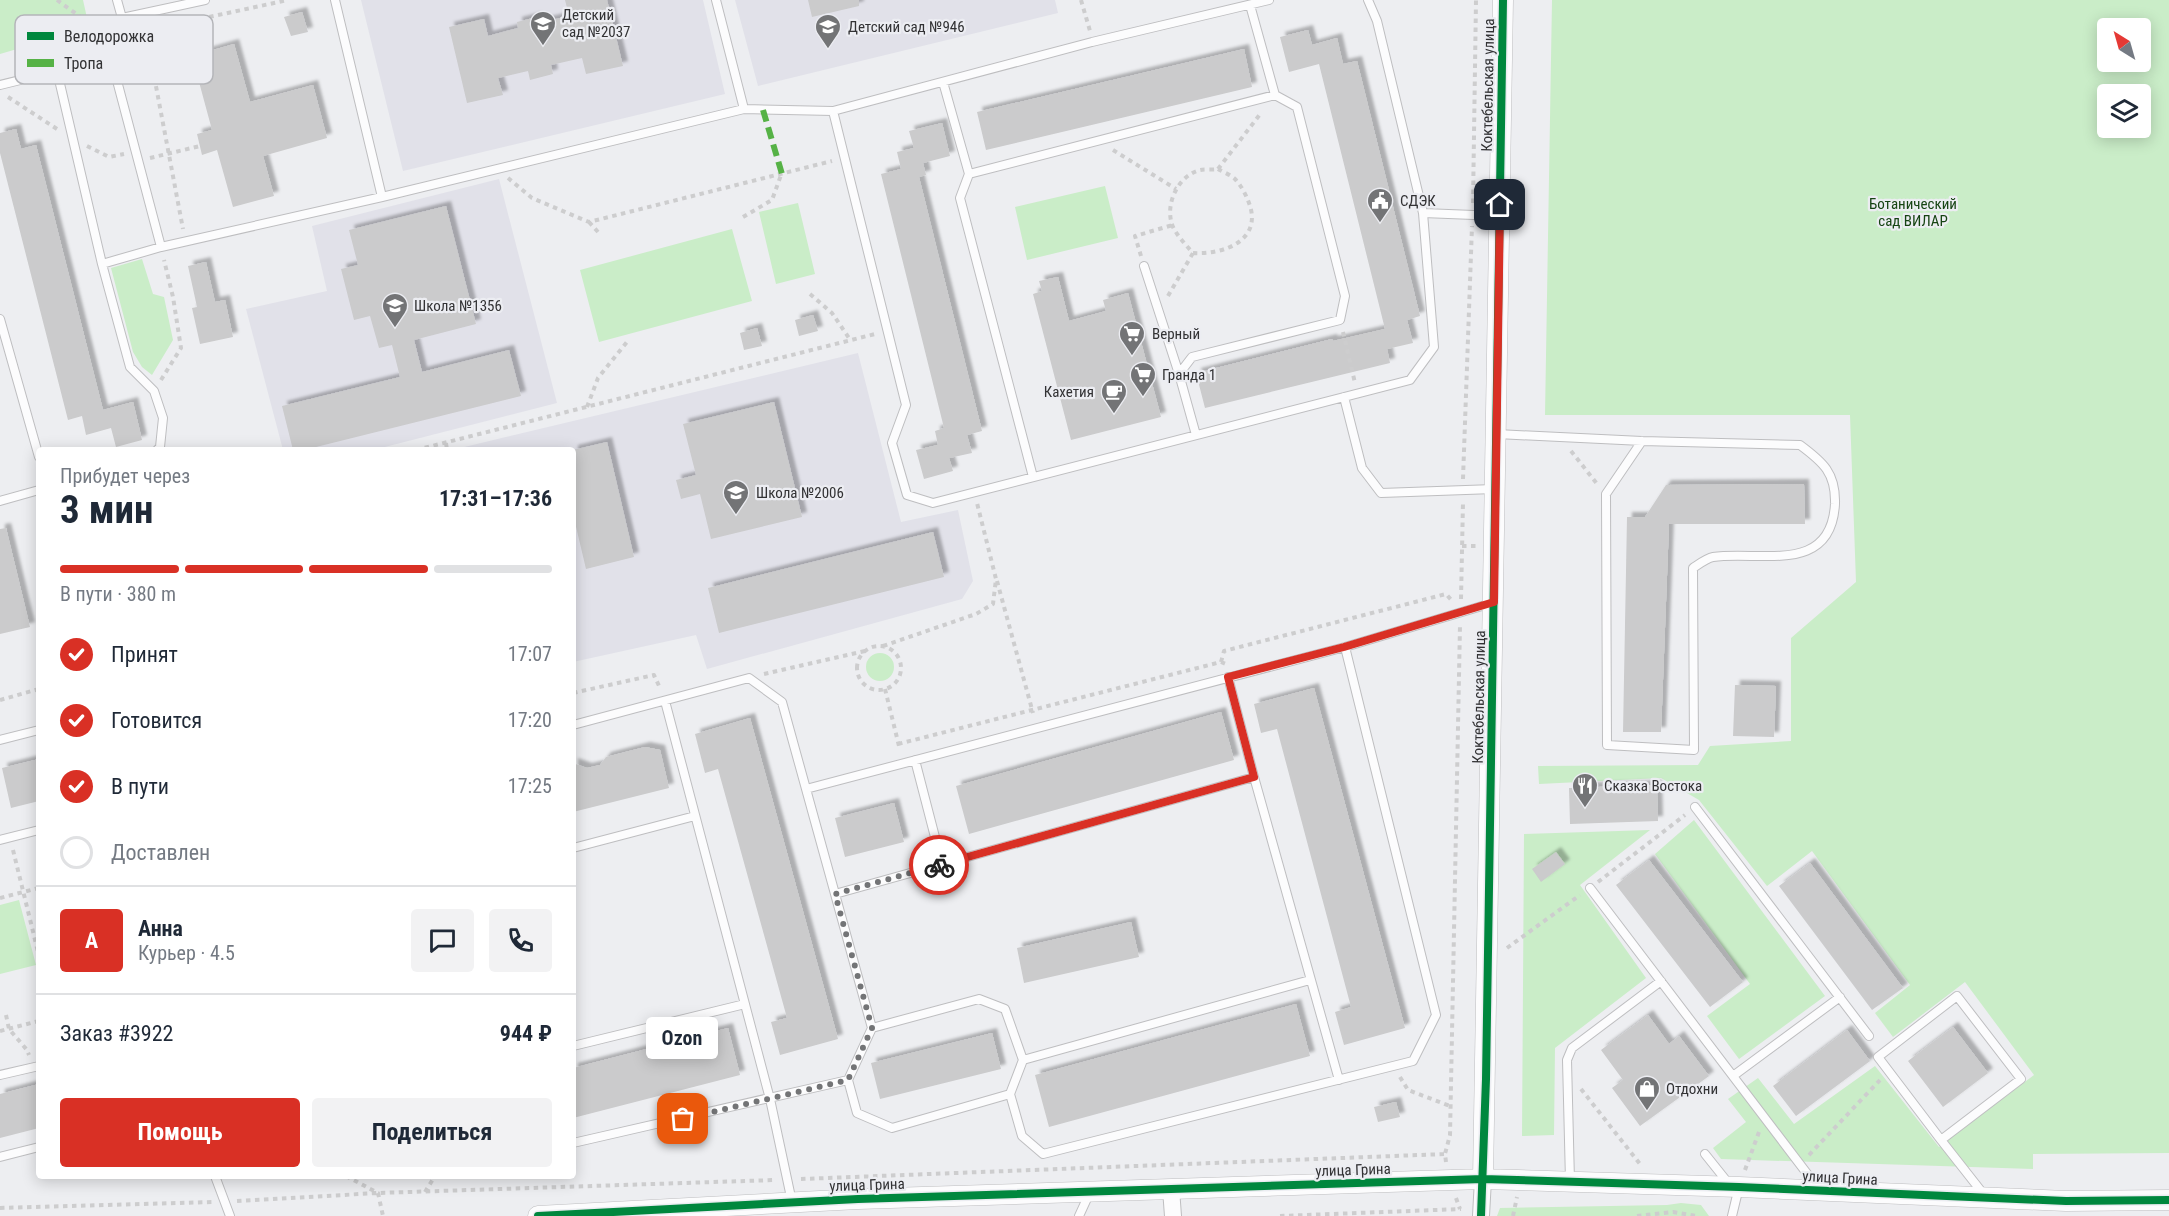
<!DOCTYPE html>
<html lang="ru">
<head>
<meta charset="utf-8">
<style>
  :root { --surface:#fff; --page:#f2f2f3; --text:#1f2937; --muted:#747a83; --line:#e0e1e3; --accent:#d93025 }
  body { margin:0; font-family:"Roboto Condensed",sans-serif; background:var(--page); color:var(--text); height:100vh; display:flex; flex-direction:column; font-size:22px; white-space:nowrap }
  * { box-sizing:border-box; margin:0 }
  p { font-size:20px; color:var(--muted) }
  .icon { flex:none; width:33px; height:33px; fill:none; stroke:currentColor; stroke-width:2; stroke-linecap:round; stroke-linejoin:round }
  .map { position:relative; flex:1; overflow:hidden }
  .side { position:absolute; left:36px; top:447px; width:540px; height:732px; display:flex; flex-direction:column; background:var(--surface); border-radius:6px; box-shadow:0 3px 15px #0003 }
  .side>* { flex:none }
  .needle { width:39px; rotate:323deg }
  .buttons { position:absolute; left:2097px; top:18px; display:grid; gap:12px }
  .buttons a { display:grid; place-items:center; width:54px; height:54px; border-radius:6px; background:var(--surface); box-shadow:0 3px 15px #0003; font-size:30px }
  .pin { position:absolute; display:grid; place-items:center; width:51px; height:51px; color:#fff; margin:-26px; border-radius:12px; box-shadow:0 3px 9px #0006 }
  .courier { position:absolute; display:grid; place-items:center; width:60px; height:60px; margin:-30px; border:4px solid #d93025; border-radius:50%; background:#fff; color:#222; box-shadow:0 2px 8px #0007 }
  .bubble { position:absolute; height:42px; border-radius:6px; background:var(--surface); box-shadow:0 3px 15px #0003; font-size:20px; font-weight:700; line-height:42px; text-align:center }
  .head em { font-style:normal; font-weight:700 }
  .head div { display:flex; flex-direction:column-reverse }
  .head { display:flex; align-items:center; justify-content:space-between; height:102px; padding:0 24px }
  h1 { font-size:39px; font-weight:700; line-height:45px }
  .bar { display:grid; grid-template-columns:repeat(4,1fr); gap:9px 6px; align-content:center; height:72px; padding:0 24px }
  .bar i { height:8px; border-radius:4px; background:var(--line) }
  .bar .current { background:var(--accent) }
  .bar p { grid-column:span 4 }
  .line { display:flex; align-items:center; gap:15px; padding:0 24px; border-top:2px solid var(--line) }
  .line div { flex:1 }
  .round { display:grid; place-items:center; flex:none; width:63px; height:63px; border-radius:6px; background:var(--page) }
  ol { padding:0 24px; list-style:none }
  li { display:flex; align-items:center; gap:18px; height:66px }
  li p { margin-inline-start:auto }
  li .icon { padding:6px; border-radius:50%; background:var(--accent); color:#fff; stroke-width:4 }
  li:last-child { color:var(--muted) }
  li i { width:33px; height:33px; border:3px solid var(--line); border-radius:50% }
  .cta { display:flex; gap:12px; margin-top:auto; padding:12px 24px }
  .cta a { flex:1; height:69px; border-radius:6px; background:var(--accent); color:#fff; font-size:24px; font-weight:700; line-height:69px; text-align:center }
  .cta a+a { background:var(--page); color:var(--text) }
  .map>svg:first-child { display:block }
  .built { fill:#e1e1e9 }
  .green { fill:#caedc8; fill-rule:evenodd }
  .building { fill:#cbcbcc; filter:url(#shadow) }
  .lines { fill:none; stroke-linecap:round; stroke-linejoin:round }
  .service-casing { stroke:#bebec0; stroke-width:10 }
  .minor-casing { stroke:#bebec0; stroke-width:18 }
  .tertiary-casing { stroke:#bebec0; stroke-width:21 }
  .path { stroke:#cdcdce; stroke-width:4; stroke-dasharray:4.5 4.5; stroke-linecap:butt }
  .service { stroke:#fcfcfd; stroke-width:8 }
  .minor { stroke:#fcfcfd; stroke-width:16 }
  .tertiary { stroke:#fcfcfd; stroke-width:20 }
  .quiet { stroke:#56b246; stroke-width:6; stroke-dasharray:12 6; stroke-linecap:butt }
  .cycleway-casing { stroke:#ecedf2; stroke-width:11 }
  .cycleway { stroke:#00873e; stroke-width:8 }
  .done { stroke:#737476; stroke-width:6; stroke-dasharray:0 10.8 }
  .route { stroke:#d93025; stroke-width:8 }
  .labels { text-anchor:middle; stroke-width:4.5; stroke-linejoin:round; paint-order:stroke }
  .poi-label { font-size:15px; fill:#323234; stroke:#ecedf2; text-anchor:start }
  .street-label { font-size:15px; fill:#323234; stroke:#ecedf2 }
  .park-label { font-size:15px; fill:#164413; stroke:#ecedf2 }
  .key { fill:#ecedf2; stroke:#b4b5b9; stroke-width:1.5 }
  .key-label { font-size:16px; fill:#323234 }
</style>
</head>
<body>
<div class="map">
<svg width="2169" height="1216" viewBox="0 0 2169 1216">
  <defs>
    <filter id="shadow"><feDropShadow dx="5" dy="-5" stdDeviation="1.5" flood-color="#0004"/></filter>
  </defs>
  <rect width="100%" height="100%" fill="#edeef1"/>
  <path class="built" d="M361,0H703L725,94L403,171Z
    M735,0H1055L1058,13L758,86Z
    M499,179L557,403L373,450H283L246,309L327,291L312,226Z
    M858,353L901,522L958,510L973,581L962,599L707,669L696,635L573,662V450L456,449Z"/>
  <path class="green" d="M0,0H83L87,18L55,25L41,42L0,54Z
    M1552,0H2169V1153L2033,1154V1169L1721,1159L1713,1148L1746,1122L1728,1099L1758,1078L1794,1124L1875,1066L1939,1147L2034,1075L1965,982L1893,1037L1875,1013L1910,985L1812,851L1767,886L1699,800L1661,778L1539,784L1538,766L1698,765L1710,746L1791,741V638L1856,582L1850,415H1545ZM2108,28H2140V62H2108ZM2108,94H2140V128H2108Z
    M1105,186L1118,238L1027,260L1015,207Z
    M798,203L815,274L776,284L759,212Z
    M732,229L752,301L599,342L580,270Z
    M142,259L153,294L164,297L173,340L152,375L142,367L133,352L111,268Z
    M866 667a14 14 0 1 1 28 0a14 14 0 1 1-28 0Z
    M1694,820L1825,996L1739,1059L1707,1016L1750,984L1655,854Z
    M1650,830L1580,885L1646,978L1555,1048L1554,1135L1522,1136L1524,834Z
    M19,900L36,965L0,974V905Z
    M1681,1203L1701,1205L1709,1216H1497L1500,1208L1667,1205Z"/>
  <path class="building" d="M565,0H607L623,66L586,74L582,58L551,65L553,74L530,80L528,71L498,78L503,95L467,103L449,27L484,19L488,36L518,28L517,22L537,17L538,23L569,16Z
    M808,0H859V6L812,17Z
    M302,12L308,32L291,36L284,17Z
    M1308,30L1312,45L1337,38L1343,64L1357,61L1420,316L1407,320L1413,343L1387,349L1390,363L1205,408L1196,373L1332,339L1333,341L1385,329L1319,64L1289,72L1280,37Z
    M234,44L250,102L313,85L327,138L263,156L274,196L233,207L217,150L202,155L197,134L212,130L192,56Z
    M1244,49L1252,87L986,150L977,112Z
    M942,123L950,156L923,163L926,175L919,177L982,431L967,435L972,453L949,458L953,471L924,479L916,450L938,445L935,431L944,428L881,174L901,169L897,152L914,148L909,131Z
    M16,129L21,149L36,145L103,410L133,402L142,440L116,447L111,428L86,435L82,416L68,420L0,153V133Z
    M446,206L476,324L414,340L422,372L509,350L521,396L304,450H293L282,406L400,377L392,345L379,348L370,316L354,320L341,269L358,265L349,230Z
    M206,262L215,302L225,300L233,337L200,344L192,308L197,307L188,266Z
    M1058,277L1069,321L1106,311L1103,300L1128,293L1161,417L1071,440L1033,294L1042,291L1039,281Z
    M813,315L818,331L799,336L795,320Z
    M757,328L762,346L744,350L740,333Z
    M774,402L802,517L711,539L700,494L681,499L676,480L696,475L683,424Z
    M607,442L634,557L586,569L573,514V450Z
    M1804,484L1805,524H1669L1661,732H1623L1627,517H1645L1666,485Z
    M6,528L30,627L0,634V529Z
    M933,532L944,577L719,633L708,588Z
    M1735,685L1776,686L1774,737L1733,736Z
    M1314,688L1405,1028L1344,1045L1335,1012L1351,1007L1277,729L1261,733L1254,704Z
    M1221,712L1234,760L969,834L956,786Z
    M750,718L838,1039L780,1055L771,1022L787,1018L718,769L705,773L695,734Z
    M645,747L660,750L669,788L573,812V763L587,768L600,765L606,757Z
    M39,759V801L11,808L2,768Z
    M1657,785L1658,821L1570,824L1569,788Z
    M894,803L904,842L845,857L835,818Z
    M1556,852L1565,864L1541,882L1532,869Z
    M1649,860L1743,982L1710,1007L1616,885Z
    M1810,863L1903,988L1872,1010L1779,886Z
    M1131,922L1139,957L1024,983L1017,948Z
    M1296,1004L1310,1056L1049,1127L1035,1075Z
    M1648,1015L1669,1044L1679,1036L1709,1076L1640,1126L1612,1088L1623,1080L1601,1050Z
    M1953,1027L1988,1073L1943,1107L1908,1061Z
    M728,1028L740,1075L573,1118V1068Z
    M1847,1030L1870,1061L1796,1116L1773,1086Z
    M992,1033L1001,1069L880,1099L871,1063Z
    M39,1084V1128L0,1138V1094Z
    M1396,1102L1400,1117L1378,1122L1374,1107Z"/>
  <g class="lines">
    <defs>
      <path id="service" d="M117,0L122,18L111,58L161,247
        M335,0L382,197
        M716,0L744,109
        M1368,0L1377,21L1423,213L1499,216
        M1250,5L1275,95
        M57,71L102,264L161,247L382,197L744,109L833,111L1092,42L1269,0
        M943,82L969,174L960,198L1033,477
        M0,85L57,71L122,18L205,0
        M833,111L906,405L892,443L907,495L933,503L1410,380L1434,347L1423,213
        M969,174L1275,95L1297,107L1345,296L1340,320L1192,357L1179,374L1196,435
        M102,264L130,367L154,391L163,418L160,447L157,450
        M1144,266L1179,374
        M0,319L39,457
        M1344,397L1362,468L1381,493L1494,489
        M1497,434L1642,441L1800,445C1823,462 1836,473 1835,504C1831,576 1759,550 1713,557C1707,558 1699,564 1693,568L1694,750L1607,745L1606,494L1642,441
        M0,501L39,490
        M1228,677L1254,777
        M665,701L770,1099L792,1202
        M573,725L749,678L782,702L872,1028L848,1080L857,1113L892,1128L1010,1094L1023,1060L1005,1009L979,999L872,1028
        M0,740L39,730
        M915,760L942,864
        M806,789L1345,647L1492,603
        M1695,807L1869,1036
        M0,840L39,830
        M573,848L695,816
        M1590,888L1818,1188
        M835,894L1254,777L1339,1080
        M573,1046L745,1004
        M1023,1060L1310,980
        M0,1075L39,1066
        M1733,1076L1840,997
        M1010,1094L1022,1136L1043,1154L1413,1061L1436,1015L1345,647
        M1941,1140L1878,1057L1957,996L2021,1079L1941,1140L1985,1196
        M573,1143L848,1080
        M1705,1154L1729,1184
        M0,1157L39,1147
        M215,1176L230,1216
        M1570,1181L1567,1060L1572,1048L1661,981
        M1079,1216L1090,1192
        M1732,1216L1739,1187"/>
      <path id="minor" d="M1171,1189L1173,1216
        M1481,1216L1483,1179"/>
      <path id="tertiary" d="M1483,1179L1503,0
        M538,1216L858,1199L1483,1179L1739,1187L2066,1201L2169,1200"/>
    </defs>
    <use href="#service" class="service-casing"/>
    <use href="#minor" class="minor-casing"/>
    <use href="#tertiary" class="tertiary-casing"/>
    <path class="path" d="M57,0L93,26
      M1081,0L1090,31
      M149,24L148,44L183,229
      M130,34L288,0
      M8,97L57,129
      M87,146L109,157L124,154
      M1113,150L1176,189
      M150,158L200,146
      M1218,169C1223,172 1231,175 1235,179C1241,185 1246,195 1249,203C1263,240 1224,255 1193,253C1186,245 1178,237 1173,227C1164,206 1177,176 1200,170C1205,169 1213,170 1218,169Z
      M1218,169L1261,113
      M508,178L532,198L589,222L832,161
      M1473,203L1476,0
      M743,217L772,200L781,175
      M589,222L598,232
      M1141,256L1135,236L1173,225
      M810,294L832,313L851,341
      M1168,296L1193,253
      M1343,332L1355,383
      M161,380L181,348L173,297L164,260
      M587,407L598,378L627,342
      M446,443L447,450
      M416,450L875,334
      M1571,451L1598,485
      M1463,479L1472,226
      M1462,546H1477
      M997,581L1033,713
      M1461,599L1463,502
      M883,646L976,614L993,604L996,579L977,503
      M857 668a22 22 0 1 1 44 0a22 22 0 1 1-44 0Z
      M1221,662L1224,651L1446,594L1453,602
      M764,674L865,651
      M885,689L899,746
      M573,693L654,675L660,688
      M0,700L39,689
      M898,744L1221,662L1226,664
      M13,850L39,956
      M1598,882L1685,815
      M0,898L39,888
      M1507,948L1580,895
      M6,1015L9,1029L27,1050L29,1055
      M0,1031L39,1021
      M1400,1077L1408,1090L1450,1106
      M1581,1089L1640,1164
      M1809,1155L1880,1080
      M1446,1162L1445,1154L1450,1135L1460,625
      M1745,1170L1759,1132
      M346,1176L378,1193L383,1216
      M801,1179L1445,1154
      M425,1192L435,1176
      M1456,1198L1460,1209
      M237,1201L378,1193L775,1180
      M0,1208L212,1202
      M1280,1216L1461,1209
      M1513,1216L1517,1197
      M1637,1216L1673,1212L1697,1216"/>
    <use href="#service" class="service"/>
    <use href="#minor" class="minor"/>
    <use href="#tertiary" class="tertiary"/>
    <path class="quiet" d="M763,110L782,174"/>
    <defs>
      <path id="cycleway" d="M538,1216L858,1199L1483,1179L1739,1187L2066,1201L2169,1200
        M1481,1216L1486,1079L1503,0"/>
    </defs>
    <use href="#cycleway" class="cycleway-casing"/>
    <use href="#cycleway" class="cycleway"/>
  </g>
  <g class="lines">
    <path class="done" d="M683,1119L848,1080L872,1028L835,894L939,865"/>
    <path class="route" d="M939,865L1254,777L1228,677L1344,647L1494,602L1500,205"/>
  </g>
  <defs>
    <symbol id="school-pin" viewBox="-11 -11 22 30"><path d="M0 17L-7.5 6A9.5 9.5 0 1 1 7.5 6Z" fill="#737476" stroke="#ecedf2"/><path d="M0-5L7-2L0 1L-7-2ZM-4 1L0 2.5L4 1V4Q0 6-4 4Z" fill="#fff"/></symbol>
    <symbol id="civic-pin" viewBox="-11 -11 22 30"><path d="M0 17L-7.5 6A9.5 9.5 0 1 1 7.5 6Z" fill="#737476" stroke="#ecedf2"/><path d="M-.6-6.5H3V-4.5H.6V-3L4-1V1h2V6H-6V1h2V-1L-.6-3ZM-1.2 2.5V6h2.4V2.5Z" fill="#fff"/></symbol>
    <symbol id="supermarket-pin" viewBox="-11 -11 22 30"><path d="M0 17L-7.5 6A9.5 9.5 0 1 1 7.5 6Z" fill="#737476" stroke="#ecedf2"/><path d="M-6-5.5h2.5l.6 2H6L4.5 2H-2.5L-4.4-4H-6ZM-1.5 3.2a1.3 1.3 0 1 0 .1 0ZM3 3.2a1.3 1.3 0 1 0 .1 0Z" fill="#fff"/></symbol>
    <symbol id="cafe-pin" viewBox="-11 -11 22 30"><path d="M0 17L-7.5 6A9.5 9.5 0 1 1 7.5 6Z" fill="#737476" stroke="#ecedf2"/><path d="M-5.5-4.5H6V0H3Q3 3.5 0 3.5H-2.5Q-5.5 3.5-5.5 0ZM3-3.2v2h1.7v-2ZM-6 4.5H4V6H-6Z" fill="#fff"/></symbol>
    <symbol id="restaurant-pin" viewBox="-11 -11 22 30"><path d="M0 17L-7.5 6A9.5 9.5 0 1 1 7.5 6Z" fill="#737476" stroke="#ecedf2"/><path d="M-5-6h1v4h1v-4h1v4h1v-4h1v5L-1.5 .5V6h-2V.5L-5-1ZM5-6V6H3V1.5H1.5Q1.5-4 5-6Z" fill="#fff"/></symbol>
    <symbol id="shop-pin" viewBox="-11 -11 22 30"><path d="M0 17L-7.5 6A9.5 9.5 0 1 1 7.5 6Z" fill="#737476" stroke="#ecedf2"/><path d="M-5-2.5h2.3a2.7 3.5 0 0 1 5.4 0H5L5.5 6h-11ZM-1.5-2.5h3a1.5 2.3 0 0 0-3 0Z" fill="#fff"/></symbol>
  </defs>
  <g fill-rule="evenodd">
    <use href="#school-pin" x="528" y="9" width="30" height="40"/>
    <use href="#school-pin" x="813" y="12" width="30" height="40"/>
    <use href="#civic-pin" x="1365" y="186" width="30" height="40"/>
    <use href="#school-pin" x="380" y="291" width="30" height="40"/>
    <use href="#supermarket-pin" x="1117" y="319" width="30" height="40"/>
    <use href="#supermarket-pin" x="1128" y="360" width="30" height="40"/>
    <use href="#cafe-pin" x="1099" y="377" width="30" height="40"/>
    <use href="#school-pin" x="721" y="478" width="30" height="40"/>
    <use href="#restaurant-pin" x="1570" y="771" width="30" height="40"/>
    <use href="#shop-pin" x="1632" y="1074" width="30" height="40"/>
  </g>
  <g class="labels">
    <g class="poi-label">
      <text x="562" y="20">Детский<tspan x="562" dy="17">сад №2037</tspan></text>
      <text x="848" y="32">Детский сад №946</text>
      <text x="1400" y="206">СДЭК</text>
      <text x="414" y="311">Школа №1356</text>
      <text x="1152" y="339">Верный</text>
      <text x="1162" y="380">Гранда 1</text>
      <text x="1094" y="397" text-anchor="end">Кахетия</text>
      <text x="756" y="498">Школа №2006</text>
      <text x="1604" y="791">Сказка Востока</text>
      <text x="1666" y="1094">Отдохни</text>
    </g>
    <g class="street-label">
      <text transform="translate(1488 85) rotate(-89)" y="5">Коктебельская улица</text>
      <text transform="translate(1479 697) rotate(-89)" y="5">Коктебельская улица</text>
      <text transform="translate(1353 1170) rotate(-2)" y="5">улица Грина</text>
      <text transform="translate(1840 1178) rotate(3)" y="5">улица Грина</text>
      <text transform="translate(867 1185) rotate(-2)" y="5">улица Грина</text>
    </g>
    <g class="park-label">
      <text x="1913" y="209">Ботанический<tspan x="1913" dy="17">сад ВИЛАР</tspan></text>
    </g>
  </g>
  <rect x="15" y="15" width="198" height="69" rx="9" class="key"/>
  <rect x="27" y="32" width="27" height="8" fill="#00873e"/>
  <rect x="27" y="59" width="27" height="8" fill="#56b246"/>
  <g class="key-label">
    <text x="64" y="42">Велодорожка</text>
    <text x="64" y="69">Тропа</text>
  </g>
</svg>
<div class="buttons">
<a><svg class="needle" viewBox="-14 -14 28 28"><path d="M0-13l5 13h-10z" fill="#e53935"/><path d="M0 13l5-13h-10z" fill="#747a83"/></svg></a>
<a><svg class="icon" aria-label="layers" viewBox="0 0 24 24"><path d="M12 4l9 5-9 5-9-5zM3 14l9 5 9-5"/></svg></a>
</div>
<div class="pin" style="left:683px;top:1119px;background:#ea580c"><svg class="icon" aria-label="bag" viewBox="0 0 24 24"><path d="M5 8h14l-1 12H6zM9 8a3 3 0 0 1 6 0"/></svg></div>
<div class="pin" style="left:1500px;top:205px;background:#1f2937"><svg class="icon" aria-label="home" viewBox="0 0 24 24"><path d="M3 11l9-7 9 7M6 9v11h12V9"/></svg></div>
<div class="courier" style="left:939px;top:865px"><svg class="icon" aria-label="bike" viewBox="0 0 24 24"><circle cx="6" cy="16" r="4"/><circle cx="18" cy="16" r="4"/><path d="M6 16l4-8h5l3 8M10 8l3 8H6M13 5h3"/></svg></div>
<div class="bubble" style="left:646px;top:1017px;width:72px">Ozon</div>
<section class="side">
<div class="head"><div><h1>3 мин</h1><p>Прибудет через</p></div><em>17:31–17:36</em></div>
<div class="bar"><i class="current"></i><i class="current"></i><i class="current"></i><i></i><p>В пути · 380 m</p></div>
<ol>
<li><svg class="icon" aria-label="check" viewBox="0 0 24 24"><path d="M5 12l5 5 9-10"/></svg>Принят<p>17:07</p></li>
<li><svg class="icon" aria-label="check" viewBox="0 0 24 24"><path d="M5 12l5 5 9-10"/></svg>Готовится<p>17:20</p></li>
<li><svg class="icon" aria-label="check" viewBox="0 0 24 24"><path d="M5 12l5 5 9-10"/></svg>В пути<p>17:25</p></li>
<li><i></i>Доставлен</li>
</ol>
<div class="line" style="height:108px"><b class="round" style="background:var(--accent);color:#fff">А</b><div><b>Анна</b><p>Курьер · 4.5</p></div><a class="round"><svg class="icon" aria-label="chat" viewBox="0 0 24 24"><path d="M4 5h16v11H9l-5 4z"/></svg></a><a class="round"><svg class="icon" aria-label="phone" viewBox="0 0 24 24"><path d="M5 4h4l2 5-3 2q2 4 5 5l2-3 5 2v4C11 20 4 13 5 4z"/></svg></a></div>
<div class="line" style="height:78px"><div>Заказ #3922</div><b>944 ₽</b></div>
<div class="cta"><a>Помощь</a><a>Поделиться</a></div>
</section>
</div>
</body>
</html>
